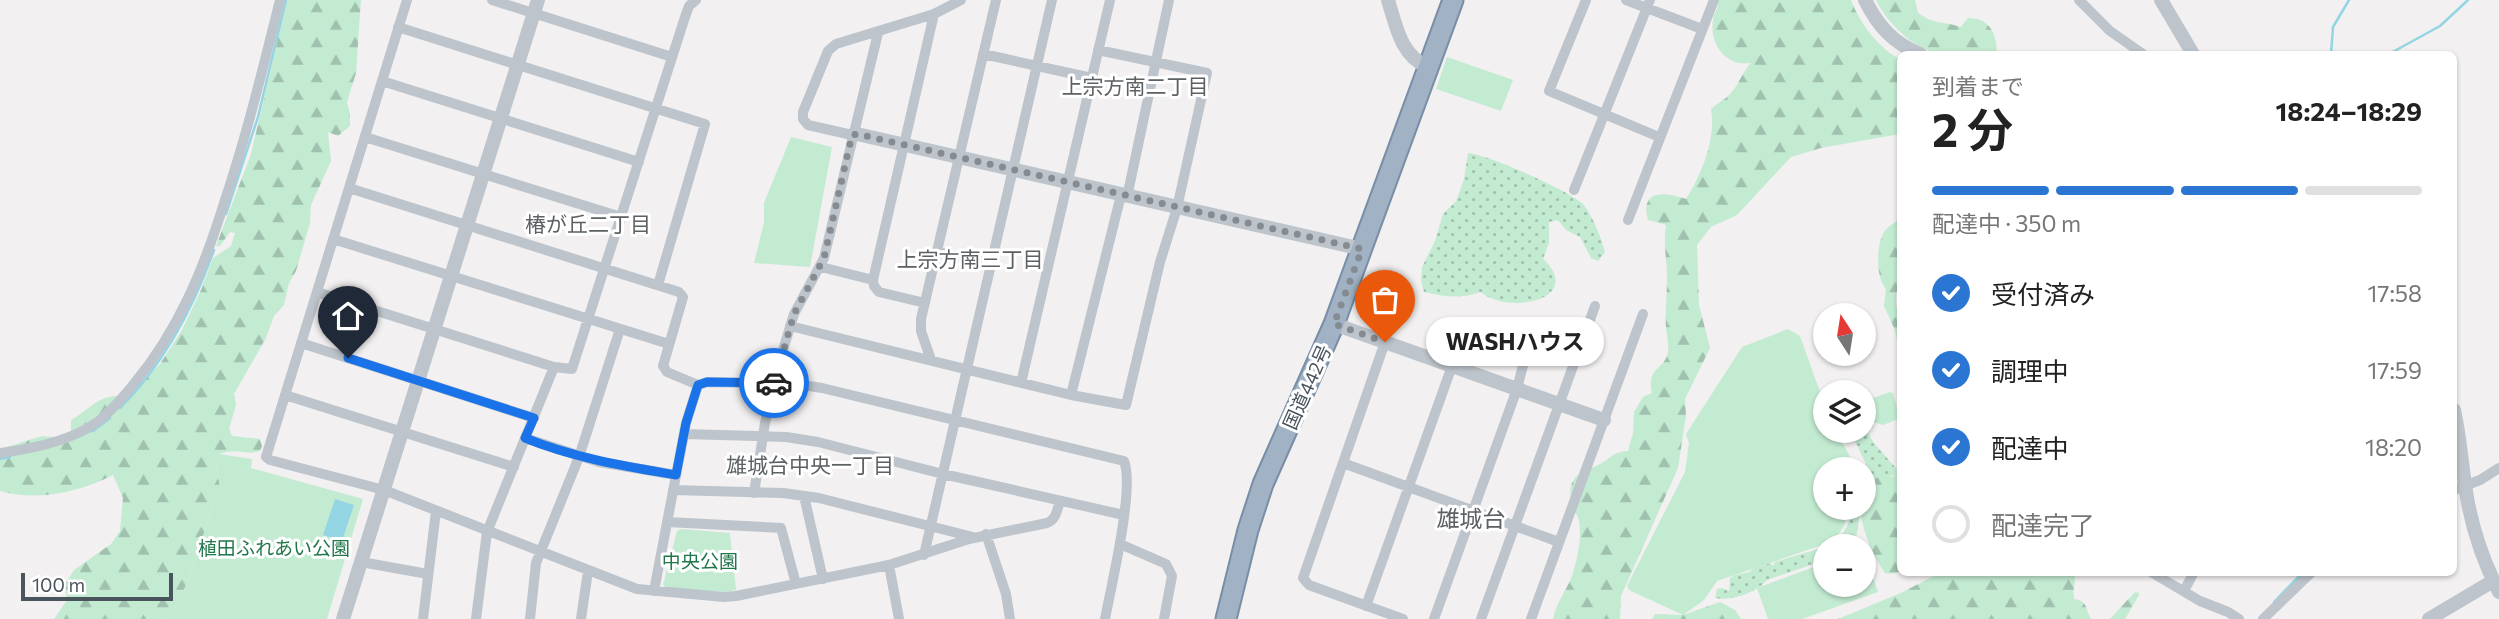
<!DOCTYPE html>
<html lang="ja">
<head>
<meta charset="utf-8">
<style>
  :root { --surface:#fff; --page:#f6f6f6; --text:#222; --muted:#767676; --line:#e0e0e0; --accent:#2a76d2 }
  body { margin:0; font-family:Commissioner,"Noto Sans JP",sans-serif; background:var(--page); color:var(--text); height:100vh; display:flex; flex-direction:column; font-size:26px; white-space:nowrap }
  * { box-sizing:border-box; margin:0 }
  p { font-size:23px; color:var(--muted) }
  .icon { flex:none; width:38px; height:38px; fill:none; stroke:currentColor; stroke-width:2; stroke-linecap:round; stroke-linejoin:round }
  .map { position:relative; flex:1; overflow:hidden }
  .side { position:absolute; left:1897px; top:51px; width:560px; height:525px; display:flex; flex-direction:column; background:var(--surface); border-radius:10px; box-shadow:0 2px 5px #0004 }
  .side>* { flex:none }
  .needle { width:46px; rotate:348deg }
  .tools { position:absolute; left:1813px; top:303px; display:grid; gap:14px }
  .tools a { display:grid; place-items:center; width:63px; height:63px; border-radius:50%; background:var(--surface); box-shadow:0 2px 5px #0004; font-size:35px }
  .scale { position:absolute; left:21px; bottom:18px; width:152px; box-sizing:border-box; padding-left:7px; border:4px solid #4a545c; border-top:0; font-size:19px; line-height:24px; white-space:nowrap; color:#4a545c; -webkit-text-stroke:5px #fff; paint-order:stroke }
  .pin { position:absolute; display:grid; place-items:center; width:60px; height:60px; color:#fff; margin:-72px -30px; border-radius:50% 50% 50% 0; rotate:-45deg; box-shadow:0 0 7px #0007 }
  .pin .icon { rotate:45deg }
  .courier { position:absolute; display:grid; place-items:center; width:70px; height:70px; margin:-35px; border:5px solid #1a73e8; border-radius:50%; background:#fff; color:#222; box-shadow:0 2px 9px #0007 }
  .bubble { position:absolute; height:49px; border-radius:24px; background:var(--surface); box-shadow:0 2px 5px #0004; font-size:23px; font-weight:700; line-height:49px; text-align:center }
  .head em { font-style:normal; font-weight:700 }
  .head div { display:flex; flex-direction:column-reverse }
  .head { display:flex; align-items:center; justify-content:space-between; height:119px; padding:0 35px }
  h1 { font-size:46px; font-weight:700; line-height:52px }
  .bar { display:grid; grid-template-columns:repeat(4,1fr); gap:10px 7px; align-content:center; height:84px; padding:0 35px }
  .bar i { height:9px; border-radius:5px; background:var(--line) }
  .bar .selected { background:var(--accent) }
  .bar p { grid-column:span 4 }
  ol { padding:0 35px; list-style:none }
  li { display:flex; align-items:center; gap:21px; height:77px }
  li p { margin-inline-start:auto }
  li .icon { padding:7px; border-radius:50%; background:var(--accent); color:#fff; stroke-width:4 }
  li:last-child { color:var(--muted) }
  li i { width:38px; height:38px; border:4px solid var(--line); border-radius:50% }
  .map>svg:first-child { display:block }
  .grass { fill:url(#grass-dots) }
  .forest { fill:url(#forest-firs) }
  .park { fill:#c3ebd2 }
  .water { fill:#94d5e4 }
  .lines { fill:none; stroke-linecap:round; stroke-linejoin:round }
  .stream { stroke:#94d5e4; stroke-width:2.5 }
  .trunk-casing { stroke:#788ea6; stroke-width:23 }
  .minor { stroke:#bdc4cb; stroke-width:10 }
  .tertiary { stroke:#bdc4cb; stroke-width:14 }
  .trunk { stroke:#a0b2c3; stroke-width:19 }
  .done { stroke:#858b90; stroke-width:7; stroke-dasharray:0 12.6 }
  .route { stroke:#1a73e8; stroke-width:9 }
  .labels { text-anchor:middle; stroke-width:6; stroke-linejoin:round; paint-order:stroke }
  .street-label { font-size:19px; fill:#4a545c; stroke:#fff }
  .park-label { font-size:19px; fill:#20774a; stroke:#fff }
  .neighbourhood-label { font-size:21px; fill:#5d6164; stroke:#fff }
  .quarter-label { font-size:23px; fill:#5d6164; stroke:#fff }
</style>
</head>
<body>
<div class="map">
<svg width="2499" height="619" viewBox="0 0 2499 619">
  <defs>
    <pattern id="grass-dots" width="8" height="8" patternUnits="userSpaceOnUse" patternTransform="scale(1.75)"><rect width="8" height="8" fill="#c3ebd2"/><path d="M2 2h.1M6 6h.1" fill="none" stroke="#a0c1ae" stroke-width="1.8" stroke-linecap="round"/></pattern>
    <pattern id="forest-firs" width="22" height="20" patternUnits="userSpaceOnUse" patternTransform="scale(1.75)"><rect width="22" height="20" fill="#c3ebd2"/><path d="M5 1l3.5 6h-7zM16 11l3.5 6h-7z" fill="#a0c1ae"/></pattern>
  </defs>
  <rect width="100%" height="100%" fill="#f2f0f0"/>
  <path class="grass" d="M1468,153C1489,155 1565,189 1582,203C1591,212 1602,239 1605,252L1598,261L1591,258L1580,237L1566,230L1558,220L1549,222V243L1543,259C1586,299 1508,316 1481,292C1461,299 1444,297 1424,292L1421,281L1422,267L1435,241L1443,214L1456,201L1464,179Z
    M1864,427L1874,443L1900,473L1874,482L1869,480L1867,466L1850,431L1864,430Z
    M1852,508L1860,512L1856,539L1851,546H1827C1840,539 1853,526 1848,510Z
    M1825,547V560L1767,580C1756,593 1732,601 1715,598L1717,589L1722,588L1729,591L1730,578L1735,575L1750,572L1752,569L1770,563L1773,566L1775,562Z"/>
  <path class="forest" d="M287,0H361L356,73L347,102L350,114V126L338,136L328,132L331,161L311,205L310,223L296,271L289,283L284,305L274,316L266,338L234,394L236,405L229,429L232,436L260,439L262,446L260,451C245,456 238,447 219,454L216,467L220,486L187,583L177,605L162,619H54L67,600L65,584L74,570L111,544L120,531L123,498L113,475C81,492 36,502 0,491V449L42,436L55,437L71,432V420C89,410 103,390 125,398L160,364L182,330L201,290L213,258L231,246L235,233L230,232L220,246H216L251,154Z
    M1718,0H1851C1859,22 1879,49 1900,59V134L1821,148L1791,157L1737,215L1711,227L1697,245L1699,305L1710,348L1685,399L1686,416L1678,468L1621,596L1620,619H1553C1556,601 1570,587 1574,569C1578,556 1582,535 1579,521C1578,514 1571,509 1571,502C1567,474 1581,474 1600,464C1613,457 1612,452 1628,451L1633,433L1634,412L1643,397L1652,393C1646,366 1666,370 1668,351C1669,344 1667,336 1666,329C1665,312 1667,296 1667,279C1667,260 1663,244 1666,225L1648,220C1639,188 1667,192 1686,199C1702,173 1716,140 1711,109C1717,103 1725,100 1730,94C1739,85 1742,72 1751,63C1747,63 1739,64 1735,62C1716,55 1709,33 1714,15C1717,8 1719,8 1718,0Z
    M1876,0H1915L1918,13C1935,25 1943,21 1961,27L1968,18C1990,18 1997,34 1997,54C1979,54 1959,56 1942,54C1915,51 1887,23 1876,0Z
    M1900,220V281L1896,294V305L1900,318V354L1895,330L1884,306L1886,289C1876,278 1876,247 1883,234C1887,227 1893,223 1900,220Z
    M1868,471L1871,482L1884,473L1891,477L1900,473V572L1891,574L1885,573C1877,561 1870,548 1866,535C1862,525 1863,515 1855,508H1864V472Z
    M1941,572H2074C2077,581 2072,589 2074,599C2088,601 2085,608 2091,619H1838L1903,592Z
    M2135,592L2139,593V595L2125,619H2110Z
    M1720,602L1735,610L1741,619H1652L1655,614L1683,615Z"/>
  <path class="park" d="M1447,57L1513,80L1501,111L1436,89Z
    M791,137L832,147L810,267L754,263L764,222V203Z
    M1788,329L1800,336L1825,406V430L1836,431L1855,466L1849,469H1825V508H1846C1849,523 1840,535 1828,543L1717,581L1704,600L1683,615L1629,590L1627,586L1685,472L1689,443L1686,434L1742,347Z
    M1890,392L1893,393L1899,415L1898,419L1883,425L1873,422L1864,404L1865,401Z
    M219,454L252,459L251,468L363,499L327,619H162L177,605L187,583L220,486L216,467Z
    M681,529L730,533L736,590L727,592L667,588L663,585L677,531Z
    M1864,553L1878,592L1802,619H1768L1757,588L1825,563V584H1864Z"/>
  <path class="water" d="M335,499L354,505L342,541L323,535Z"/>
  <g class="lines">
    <path class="stream" d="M2331,54L2333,27L2349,0
      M2389,54L2440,26L2468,0
      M226,214L258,117L286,0
      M120,408C164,364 193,309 214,250
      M93,431L110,418
      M0,459L10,457
      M2274,602L2303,572"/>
    <defs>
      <path id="trunk" d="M1226,619L1248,530L1263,484L1334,324L1453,0"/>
    </defs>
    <use href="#trunk" class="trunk-casing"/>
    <path class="minor" d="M407,0L266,457L270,460L384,490L637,589L724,597L736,596L889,565L969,539L1047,523C1056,520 1057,510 1060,501
      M492,0L672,57
      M1586,0L1549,91L1659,137
      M1626,0L1702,29
      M2079,0L2110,31L2143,54
      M398,27L705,124L658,285
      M983,54L1092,78
      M382,81L639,162
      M852,135L808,125L803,119V112L828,51L836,44L934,14L961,0
      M365,137L621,217
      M349,188L679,292L683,297L663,366L667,372L698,385
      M1574,190L1650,0
      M1127,197L1169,0
      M1628,220L1714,0
      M333,239L669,344
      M937,252L991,263
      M821,267L873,280
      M317,292L554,367L572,369L685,17L689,6L696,0
      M925,303L879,292L874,286L873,280L934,14
      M790,326L1071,395L1126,405L1160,262L1177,208L1207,73L1098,50
      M1385,342L1303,578L1309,585L1403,619
      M301,343L534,418
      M931,360L921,331V319L996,0
      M1021,383L1110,0
      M285,395L514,467
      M1071,395L1121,195
      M684,434L786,437L818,442L943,474L1124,515
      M525,438L599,462L676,475
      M0,453C31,449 70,441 96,423C110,413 122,398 133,385C179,330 204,268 225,200C247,134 263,68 280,0
      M1343,463L1559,542
      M673,490L783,493L819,498L973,537
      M2454,490L2480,480L2499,468
      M754,493L765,423L783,350L794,314L824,258L878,33
      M804,496L823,579
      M667,522L781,528L796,584
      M986,534L1006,594L1010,619
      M1120,544L1166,564L1172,576L1164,619
      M924,555L1052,0
      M361,562L428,574
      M889,565L899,619
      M2151,572L2200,601L2228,612L2239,619
      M654,591L686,423L698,385L707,382L796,384L822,388L1124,461C1135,487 1111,587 1105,619
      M2184,591L2194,572
      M1366,606L1452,366
      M423,619L436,511
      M476,619L487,532L554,367
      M530,619L536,563L579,457L620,329
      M581,619L588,571
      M1434,619L1517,389L1534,322
      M1481,619L1595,306
      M1531,619L1643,314
      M2263,619L2312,572"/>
    <path class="tertiary" d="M1388,0C1396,26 1401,56 1428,67
      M1865,0C1878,26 1893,43 1920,54
      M2161,0L2193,54
      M852,135L857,134L1362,249
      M1334,324L1604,420
      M2454,410C2461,441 2462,472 2468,503C2474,534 2484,563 2499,592
      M343,619L538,0
      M2429,619L2493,581"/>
    <use href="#trunk" class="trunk"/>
  </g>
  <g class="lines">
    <path class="done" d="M774,383L794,314L824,258L852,135L857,134L1362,249L1334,324L1385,342"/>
    <path class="route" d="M348,358L534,418L525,438C574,458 624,466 676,475L686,423L698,385L707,382L774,383"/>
  </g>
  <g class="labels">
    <g class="street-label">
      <text transform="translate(1307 387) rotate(-66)" y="7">国道442号</text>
    </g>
    <g class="park-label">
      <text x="274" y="555">植田ふれあい公園</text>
      <text x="700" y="568">中央公園</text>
    </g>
    <g class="neighbourhood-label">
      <text x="1135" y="94">上宗方南二丁目</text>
      <text x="588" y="232">椿が丘二丁目</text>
      <text x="970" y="267">上宗方南三丁目</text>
      <text x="810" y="473">雄城台中央一丁目</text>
    </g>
    <g class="quarter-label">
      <text x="1471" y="527">雄城台</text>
    </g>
  </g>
</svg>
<div class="tools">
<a><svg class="needle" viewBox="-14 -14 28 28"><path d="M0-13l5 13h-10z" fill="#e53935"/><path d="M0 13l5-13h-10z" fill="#767676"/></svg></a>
<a><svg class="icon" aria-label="layers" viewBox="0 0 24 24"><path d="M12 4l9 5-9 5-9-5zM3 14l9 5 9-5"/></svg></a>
<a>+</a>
<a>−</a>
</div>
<div class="scale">100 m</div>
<div class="pin" style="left:1385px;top:342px;background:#ea580c"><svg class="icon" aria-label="bag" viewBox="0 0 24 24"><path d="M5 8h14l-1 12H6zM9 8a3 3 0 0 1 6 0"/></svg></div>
<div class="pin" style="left:348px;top:358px;background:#1f2937"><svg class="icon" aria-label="home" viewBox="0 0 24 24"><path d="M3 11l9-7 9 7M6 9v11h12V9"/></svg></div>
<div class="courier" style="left:774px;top:383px"><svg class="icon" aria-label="car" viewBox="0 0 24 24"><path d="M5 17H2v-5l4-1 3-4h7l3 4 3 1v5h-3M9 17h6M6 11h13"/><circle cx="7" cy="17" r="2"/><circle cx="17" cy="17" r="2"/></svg></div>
<div class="bubble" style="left:1426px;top:317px;width:178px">WASHハウス</div>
<section class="side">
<div class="head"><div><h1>2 分</h1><p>到着まで</p></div><em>18:24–18:29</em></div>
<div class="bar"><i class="selected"></i><i class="selected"></i><i class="selected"></i><i></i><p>配達中 · 350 m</p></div>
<ol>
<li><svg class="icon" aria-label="check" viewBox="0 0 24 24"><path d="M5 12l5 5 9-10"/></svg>受付済み<p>17:58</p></li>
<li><svg class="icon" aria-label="check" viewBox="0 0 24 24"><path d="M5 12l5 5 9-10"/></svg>調理中<p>17:59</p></li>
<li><svg class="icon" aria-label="check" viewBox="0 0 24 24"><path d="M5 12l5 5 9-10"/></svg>配達中<p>18:20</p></li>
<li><i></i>配達完了</li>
</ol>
</section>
</div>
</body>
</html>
